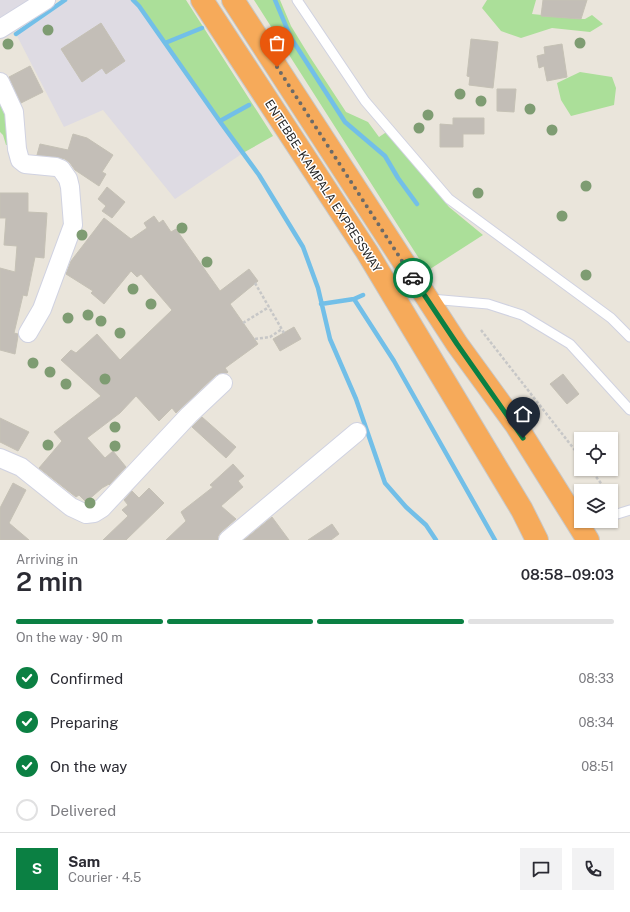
<!DOCTYPE html>
<html lang="en">
<head>
<meta charset="utf-8">
<style>
  :root { --surface:#fff; --page:#f2f2f3; --text:#2b2b33; --muted:#7c7c81; --line:#e1e1e2; --accent:#0b8043 }
  body { margin:0; font-family:"Public Sans",sans-serif; background:var(--page); color:var(--text); height:100vh; display:flex; flex-direction:column; font-size:15px; white-space:nowrap }
  * { box-sizing:border-box; margin:0 }
  p { font-size:13px; color:var(--muted) }
  .icon { flex:none; width:22px; height:22px; fill:none; stroke:currentColor; stroke-width:2; stroke-linecap:round; stroke-linejoin:round }
  .map { position:relative; height:540px; overflow:hidden }
  .panel { display:flex; flex-direction:column; background:var(--surface); flex:1 }
  .panel>* { flex:none }
  .buttons { position:absolute; left:574px; top:432px; display:grid; gap:8px }
  .buttons a { display:grid; place-items:center; width:44px; height:44px; border-radius:0px; background:var(--surface); box-shadow:0 1px 3px #0004; font-size:20px }
  .pin { position:absolute; display:grid; place-items:center; width:34px; height:34px; color:#fff; margin:-41px -17px; border-radius:50% 50% 50% 0; rotate:-45deg; box-shadow:0 0 4px #0007 }
  .pin .icon { rotate:45deg }
  .courier { position:absolute; display:grid; place-items:center; width:40px; height:40px; margin:-20px; border:3px solid #0b8043; border-radius:50%; background:#fff; color:#222; box-shadow:0 1px 5px #0007 }
  .head em { font-style:normal; font-weight:600 }
  .head div { display:flex; flex-direction:column-reverse }
  .head { display:flex; align-items:center; justify-content:space-between; height:68px; padding:0 16px }
  h1 { font-size:26px; font-weight:600; line-height:30px }
  .bar { display:grid; grid-template-columns:repeat(4,1fr); gap:6px 4px; align-content:center; height:48px; padding:0 16px }
  .bar i { height:5px; border-radius:3px; background:var(--line) }
  .bar .selected { background:var(--accent) }
  .bar p { grid-column:span 4 }
  .line { display:flex; align-items:center; gap:10px; padding:0 16px; border-top:1px solid var(--line) }
  .line div { flex:1 }
  .round { display:grid; place-items:center; flex:none; width:42px; height:42px; border-radius:0px; background:var(--page) }
  ol { padding:0 16px; list-style:none }
  li { display:flex; align-items:center; gap:12px; height:44px }
  li p { margin-inline-start:auto }
  li .icon { padding:4px; border-radius:50%; background:var(--accent); color:#fff; stroke-width:4 }
  li:last-child { color:var(--muted) }
  li i { width:22px; height:22px; border:2px solid var(--line); border-radius:50% }
  .map>svg:first-child { display:block }
  .industrial { fill:#dedbe3 }
  .green { fill:#abdf99 }
  .lines { fill:none; stroke-linecap:round; stroke-linejoin:round }
  .stream { stroke:#72bfe8; stroke-width:4.5 }
  .building { fill:#c3beb7; stroke:#c5c1b5 }
  .lane-casing { stroke:#d0d2e1; stroke-width:11 }
  .street-casing { stroke:#d0d2e1; stroke-width:20 }
  .highway-casing { stroke:#c7c7c7; stroke-width:24 }
  .path { stroke:#c7c7c7; stroke-width:2.5; stroke-dasharray:3 2; stroke-linecap:butt }
  .lane { stroke:#fff; stroke-width:9 }
  .street { stroke:#fff; stroke-width:18 }
  .highway { stroke:#f6aa5a; stroke-width:22 }
  .tree { fill:#7e9c72 }
  .done { stroke:#6c6a67; stroke-width:4; stroke-dasharray:0 7.2 }
  .route { stroke:#0b8043; stroke-width:5 }
  .labels { text-anchor:middle; stroke-width:3; stroke-linejoin:round; paint-order:stroke }
  .street-label { font-size:12px; fill:#282828; stroke:#fff }
</style>
</head>
<body>
<div class="map">
<svg width="630" height="540" viewBox="0 0 630 540">
  <rect width="100%" height="100%" fill="#eae5db"/>
  <path class="industrial" d="M0,0H30L0,19Z
    M62,0H135L243,153L175,199L103,110L64,127L16,34Z"/>
  <path class="green" d="M135,0H186L273,136L243,153Z
    M254,0H280L291,26L310,57L346,112L368,122L379,137L388,131L403,152L449,207L483,235L427,271Z
    M487,0H536L532,14L581,19H585L592,15L603,24L590,32L552,28L521,38L501,31L482,8Z
    M580,72L612,77L616,88L614,105L571,116L561,100L557,83Z
    M0,97L11,113L10,145H6L3,135L0,132Z"/>
  <g class="lines">
    <path class="stream" d="M133,0L139,6L221,123L259,175L303,247L318,288L330,339L356,399L385,483L406,507L426,525L436,540
      M275,0L291,38L345,122L385,156L398,178L417,204
      M16,34L65,0
      M165,43L202,28
      M220,121L249,105
      M354,299L394,361L495,540
      M321,304L354,299L363,295"/>
  </g>
  <path class="building" d="M543,0H587L581,19L541,16Z
    M101,23L125,61L106,74L102,68L82,82L61,49Z
    M471,39L498,42L493,88L469,85L470,77L467,76Z
    M562,44L567,77L547,81L544,66L539,68L537,56L545,54L544,47Z
    M30,66L43,92L21,103L9,77Z
    M497,89H516L514,112L497,111Z
    M453,118H484V134H463V147H440V124L453,125Z
    M73,134L87,138L113,155L102,172L106,174L99,186L75,170L70,163L65,159L57,157L37,155L40,144L68,150Z
    M107,187L125,202L112,218L102,211L106,206L98,199Z
    M0,193H28V212L47,213L44,258L35,257L27,296L23,295L14,333L18,334V336L15,354L0,350V268L15,272L17,246L4,245L6,218H0Z
    M154,216L159,223L163,220L171,232L176,229L220,291L249,269L258,281L230,304L258,344L225,368L228,372L227,373H221L216,375L176,413L172,408L159,421L136,396L120,413L87,438L105,458L113,451L126,467L109,485V484L102,488L86,502L79,495L76,497L39,468L62,441L54,432L101,396L61,360L71,350L76,353L97,334L120,360L172,310L141,274L137,277L131,271L104,304L91,293L93,291L66,274L71,261L104,218L131,239L147,228L144,223Z
    M294,327L301,339L280,351L273,339Z
    M563,374L579,394L567,404L550,384Z
    M202,417L236,447L226,458L192,427Z
    M0,418L29,432L18,451L0,442Z
    M233,464L244,476L238,481L243,487L221,506L236,519L221,532L218,536V540H166L186,521L181,512L213,487L210,485Z
    M13,483L26,490L9,523L29,540H0V508Z
    M149,488L164,503L126,540H103L128,516L122,510L128,505L124,500L132,491L139,498Z
    M272,517L289,540H244Z
    M332,524L339,534L331,540H308Z"/>
  <g class="lines">
    <defs>
      <path id="lane" d="M297,0L365,101L449,199L611,318L630,337
        M431,299L488,304L522,315L570,344L630,410
        M611,516L630,510"/>
      <path id="street" d="M0,29L46,0
        M0,82L14,112L17,149L20,160L25,164L56,167L61,169L68,179L70,187L73,225L42,309L28,333
        M0,458L21,467L71,507L86,514L94,513L102,508L189,415L223,383
        M228,540L357,432"/>
      <path id="highway" d="M202,0L367,252L522,510L537,540
        M233,0L457,344L516,425L588,540"/>
    </defs>
    <use href="#lane" class="lane-casing"/>
    <use href="#street" class="street-casing"/>
    <use href="#highway" class="highway-casing"/>
    <path class="path" d="M255,283L284,333
      M243,323L269,307
      M481,330L581,458
      M255,339L270,337L282,329
      M590,469L607,491
      M611,496L612,498"/>
    <use href="#lane" class="lane"/>
    <use href="#street" class="street"/>
    <use href="#highway" class="highway"/>
  </g>
  <g class="tree">
    <circle cx="48" cy="30" r="5.5"/>
    <circle cx="580" cy="43" r="5.5"/>
    <circle cx="8" cy="44" r="5.5"/>
    <circle cx="460" cy="94" r="5.5"/>
    <circle cx="481" cy="101" r="5.5"/>
    <circle cx="530" cy="109" r="5.5"/>
    <circle cx="428" cy="115" r="5.5"/>
    <circle cx="419" cy="128" r="5.5"/>
    <circle cx="552" cy="130" r="5.5"/>
    <circle cx="586" cy="186" r="5.5"/>
    <circle cx="478" cy="193" r="5.5"/>
    <circle cx="562" cy="216" r="5.5"/>
    <circle cx="182" cy="228" r="5.5"/>
    <circle cx="82" cy="235" r="5.5"/>
    <circle cx="207" cy="262" r="5.5"/>
    <circle cx="586" cy="275" r="5.5"/>
    <circle cx="133" cy="289" r="5.5"/>
    <circle cx="151" cy="304" r="5.5"/>
    <circle cx="88" cy="315" r="5.5"/>
    <circle cx="68" cy="318" r="5.5"/>
    <circle cx="101" cy="321" r="5.5"/>
    <circle cx="120" cy="333" r="5.5"/>
    <circle cx="33" cy="363" r="5.5"/>
    <circle cx="50" cy="372" r="5.5"/>
    <circle cx="105" cy="379" r="5.5"/>
    <circle cx="66" cy="384" r="5.5"/>
    <circle cx="115" cy="427" r="5.5"/>
    <circle cx="48" cy="445" r="5.5"/>
    <circle cx="115" cy="446" r="5.5"/>
    <circle cx="90" cy="503" r="5.5"/>
  </g>
  <g class="lines">
    <path class="done" d="M277,67L413,278"/>
    <path class="route" d="M413,278L457,344L523,438"/>
  </g>
  <g class="labels">
    <g class="street-label">
      <text transform="translate(323 186) rotate(57)" y="4">ENTEBBE–KAMPALA EXPRESSWAY</text>
    </g>
  </g>
</svg>
<div class="buttons">
<a><svg class="icon" aria-label="locate" viewBox="0 0 24 24"><circle cx="12" cy="12" r="6"/><path d="M12 2v4M12 18v4M2 12h4M18 12h4"/></svg></a>
<a><svg class="icon" aria-label="layers" viewBox="0 0 24 24"><path d="M12 4l9 5-9 5-9-5zM3 14l9 5 9-5"/></svg></a>
</div>
<div class="pin" style="left:277px;top:67px;background:#ea580c"><svg class="icon" aria-label="bag" viewBox="0 0 24 24"><path d="M5 8h14l-1 12H6zM9 8a3 3 0 0 1 6 0"/></svg></div>
<div class="pin" style="left:523px;top:438px;background:#1f2937"><svg class="icon" aria-label="home" viewBox="0 0 24 24"><path d="M3 11l9-7 9 7M6 9v11h12V9"/></svg></div>
<div class="courier" style="left:413px;top:278px"><svg class="icon" aria-label="car" viewBox="0 0 24 24"><path d="M5 17H2v-5l4-1 3-4h7l3 4 3 1v5h-3M9 17h6M6 11h13"/><circle cx="7" cy="17" r="2"/><circle cx="17" cy="17" r="2"/></svg></div>
</div>
<section class="panel">
<div class="head"><div><h1>2 min</h1><p>Arriving in</p></div><em>08:58–09:03</em></div>
<div class="bar"><i class="selected"></i><i class="selected"></i><i class="selected"></i><i></i><p>On the way · 90 m</p></div>
<ol>
<li><svg class="icon" aria-label="check" viewBox="0 0 24 24"><path d="M5 12l5 5 9-10"/></svg>Confirmed<p>08:33</p></li>
<li><svg class="icon" aria-label="check" viewBox="0 0 24 24"><path d="M5 12l5 5 9-10"/></svg>Preparing<p>08:34</p></li>
<li><svg class="icon" aria-label="check" viewBox="0 0 24 24"><path d="M5 12l5 5 9-10"/></svg>On the way<p>08:51</p></li>
<li><i></i>Delivered</li>
</ol>
<div class="line" style="height:72px"><b class="round" style="background:var(--accent);color:#fff">S</b><div><b>Sam</b><p>Courier · 4.5</p></div><a class="round"><svg class="icon" aria-label="chat" viewBox="0 0 24 24"><path d="M4 5h16v11H9l-5 4z"/></svg></a><a class="round"><svg class="icon" aria-label="phone" viewBox="0 0 24 24"><path d="M5 4h4l2 5-3 2q2 4 5 5l2-3 5 2v4C11 20 4 13 5 4z"/></svg></a></div>
</section>
</body>
</html>
